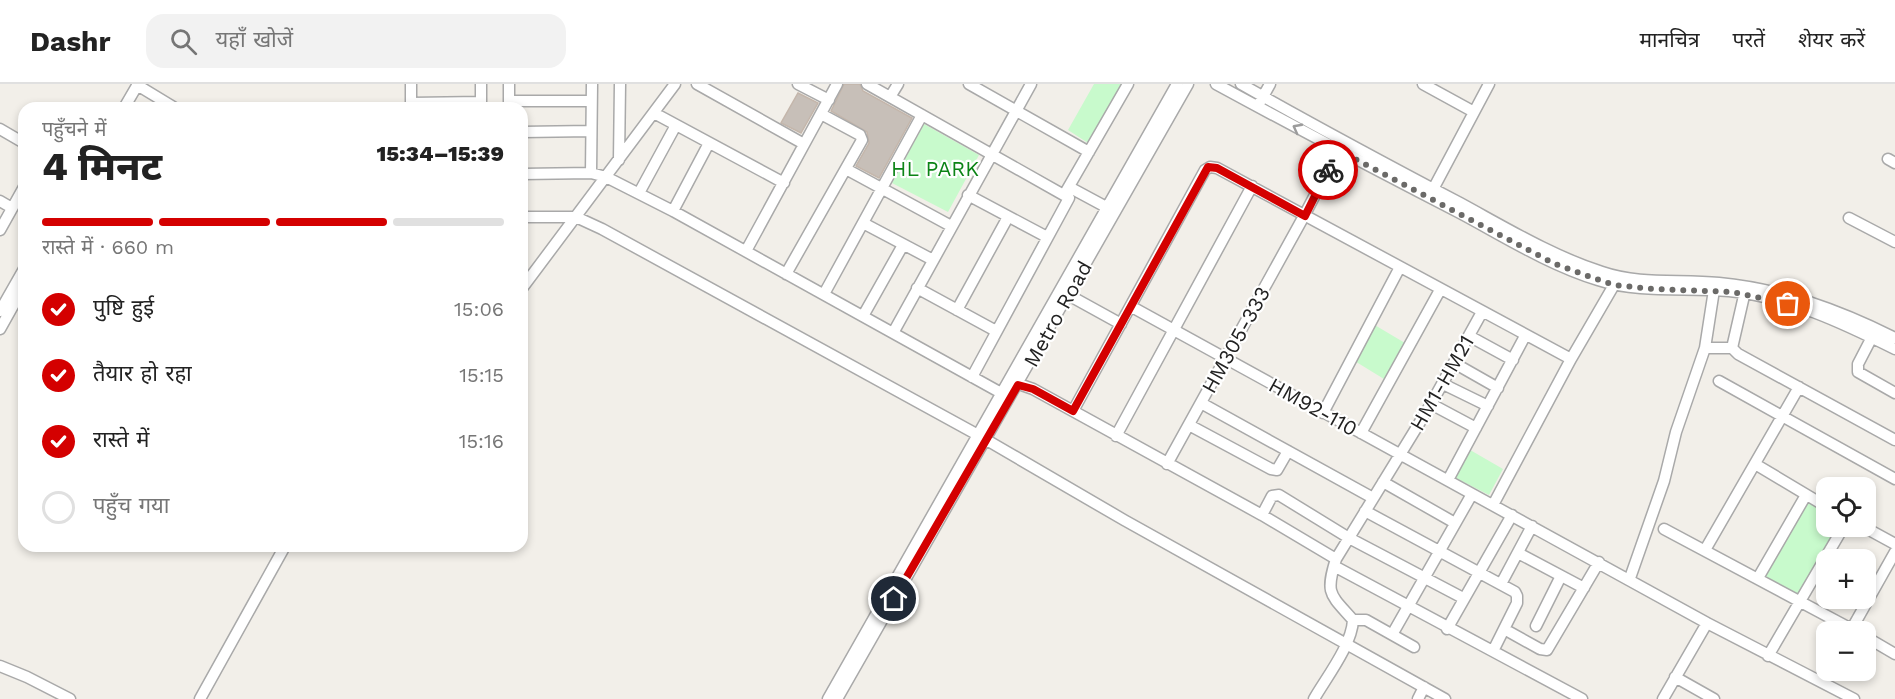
<!DOCTYPE html>
<html lang="hi">
<head>
<meta charset="utf-8">
<style>
  :root { --surface:#fff; --page:#f2f2f2; --text:#222; --muted:#767676; --line:#e0e0e0; --accent:#d40000 }
  body { margin:0; font-family:"Work Sans","Noto Sans Devanagari",sans-serif; background:var(--page); color:var(--text); height:100vh; display:flex; flex-direction:column; font-size:22px; white-space:nowrap }
  * { box-sizing:border-box; margin:0 }
  p { font-size:20px; color:var(--muted) }
  .icon { flex:none; width:33px; height:33px; fill:none; stroke:currentColor; stroke-width:2; stroke-linecap:round; stroke-linejoin:round }
  .map { position:relative; flex:1; overflow:hidden }
  .panel { position:absolute; left:18px; top:18px; width:510px; height:450px; display:flex; flex-direction:column; background:var(--surface); border-radius:18px; box-shadow:0 3px 9px #0003 }
  .panel>* { flex:none }
  .fabs { position:absolute; left:1816px; top:393px; display:grid; gap:12px }
  .fabs a { display:grid; place-items:center; width:60px; height:60px; border-radius:12px; background:var(--surface); box-shadow:0 3px 9px #0003; font-size:30px }
  .pin { position:absolute; display:grid; place-items:center; width:51px; height:51px; color:#fff; margin:-26px; border:3px solid #fff; border-radius:50%; box-shadow:0 2px 6px #0007 }
  .courier { position:absolute; display:grid; place-items:center; width:60px; height:60px; margin:-30px; border:4px solid #d40000; border-radius:50%; background:#fff; color:#222; box-shadow:0 2px 8px #0007 }
  .head em { font-style:normal; font-weight:800 }
  .head div { display:flex; flex-direction:column-reverse }
  .head { display:flex; align-items:center; justify-content:space-between; height:102px; padding:0 24px }
  h1 { font-size:39px; font-weight:800; line-height:45px }
  .bar { display:grid; grid-template-columns:repeat(4,1fr); gap:9px 6px; align-content:center; height:72px; padding:0 24px }
  .bar i { height:8px; border-radius:4px; background:var(--line) }
  .bar .selected { background:var(--accent) }
  .bar p { grid-column:span 4 }
  ol { padding:0 24px; list-style:none }
  li { display:flex; align-items:center; gap:18px; height:66px }
  li p { margin-inline-start:auto }
  li .icon { padding:6px; border-radius:50%; background:var(--accent); color:#fff; stroke-width:4 }
  li:last-child { color:var(--muted) }
  li i { width:33px; height:33px; border:3px solid var(--line); border-radius:50% }
  header { display:flex; align-items:center; gap:36px; box-sizing:border-box; height:84px; padding:0 30px; background:var(--surface); border-bottom:2px solid var(--line) }
  header strong { font-size:28px }
  nav { display:flex; gap:33px; margin-inline-start:auto; font-size:21px }
  .search { width:420px; height:54px; background:var(--page); display:flex; align-items:center; gap:15px; box-sizing:border-box; padding:0 21px; border-radius:18px; color:var(--muted); font-size:22px }
  .map>svg:first-child { display:block }
  .park { fill:#c8facc }
  .building { fill:#c7bfb8; stroke:#c4b6ab; stroke-width:1.5 }
  .lines { fill:none; stroke-linecap:round; stroke-linejoin:round }
  .minor-casing { stroke:#a9a9a9; stroke-width:13 }
  .minor { stroke:#fff; stroke-width:10 }
  .oneway { stroke:#9c9c9c }
  .done { stroke:#6b6a68; stroke-width:6; stroke-dasharray:0 10.8 }
  .route { stroke:#d40000; stroke-width:8 }
  .labels { text-anchor:middle; stroke-width:4.5; stroke-linejoin:round; paint-order:stroke }
  .park-label { font-size:21px; fill:#0c8416; stroke:#fff }
  .street-label { font-size:21px; fill:#222; stroke:#fff }
</style>
</head>
<body>
<header>
<strong>Dashr</strong>
<div class="search"><svg class="icon" aria-label="search" viewBox="0 0 24 24"><circle cx="10" cy="10" r="6"/><path d="M15 15l6 6"/></svg>यहाँ खोजें</div>
<nav><a>मानचित्र</a><a>परतें</a><a>शेयर करें</a></nav>
</header>
<div class="map">
<svg width="1895" height="615" viewBox="0 0 1895 615">
  <rect width="100%" height="100%" fill="#f2efe9"/>
  <path class="park" d="M1094,0H1122L1088,59L1068,46Z
    M924,40L979,71L948,128L892,99Z
    M1373,240L1405,259L1384,295L1353,276Z
    M1465,363L1503,385L1489,411L1450,391Z
    M1807,414L1827,426V442L1841,443L1799,515L1762,493Z"/>
  <path class="building" d="M844,0H860L863,7L912,34L879,94L856,82L869,59L867,48L831,27Z
    M798,9L818,19L801,49L781,39Z"/>
  <g class="lines">
    <defs>
      <path id="minor" d="M509,0V24
        M697,0L804,60
        M798,0L829,16
        M867,0L1069,114L972,293
        M969,0L1089,68
        M1216,0C1297,44 1378,87 1460,129C1505,153 1549,181 1598,196C1641,210 1685,203 1729,207C1788,213 1843,239 1895,265
        M1241,0C1313,41 1386,80 1460,119C1506,144 1552,172 1602,188C1640,201 1680,195 1719,199C1782,205 1839,226 1895,254
        M1423,0L1474,28
        M137,1L175,24
        M890,13L898,0
        M509,17H591
        M1260,18L1270,0
        M411,19L481,18
        M124,24L138,0
        M411,24V0
        M481,24V0
        M654,29L784,99
        M0,45L24,59
        M522,48L591,47
        M1888,75L1895,79
        M619,76L620,0
        M846,85L951,142
        M591,89L592,0
        M522,90L591,89L606,93L673,127L1003,310
        M1069,103L1108,124
        M639,109L676,41
        M968,111L1047,153
        M1064,111L1128,0
        M1430,111L1489,0
        M0,117L12,124
        M673,127L709,59
        M522,133H576L602,145L978,351L1124,436L1445,615
        M1849,134L1895,158
        M863,139L933,176
        M0,146L24,103
        M746,167L837,0
        M786,190L862,56L860,51L821,30
        M523,203L675,0
        M917,204L996,247
        M1063,208L1121,240
        M824,210L922,31
        M1132,223L1707,539L1854,615
        M957,226L1008,133
        M0,227L24,185
        M863,232L903,161
        M0,245L24,202
        M893,249L1031,0
        M1469,252L1513,276
        M1872,253L1858,280V288L1895,309
        M1705,264L1714,206
        M1732,264L1746,203
        M1454,279L1498,304
        M1719,297L1895,395
        M1013,298L1033,305L1073,327L1262,431L1336,475
        M1443,300L1488,322
        M1201,319L1373,414
        M1431,320L1476,344
        M1073,327L1205,86L1210,83L1217,84L1571,275
        M1323,329L1400,183
        M1189,341L1271,385L1277,386L1288,367
        M1361,349L1440,206
        M1116,352L1252,102
        M1167,380L1304,132L1341,61
        M1755,380L1827,423
        M1448,396L1525,252
        M1383,398L1455,439
        M1493,421L1571,275L1614,201
        M1365,427L1515,508L1517,512V519L1493,567
        M1262,431L1272,412L1279,411L1349,454L1463,514
        M1862,442L1895,460
        M1664,445L1857,548
        M1705,466L1799,303
        M1518,469L1584,504
        M1334,482L1582,615
        M1630,494L1664,397L1676,348L1705,264H1732L1738,270L1895,356
        M1758,494L1806,411
        M1501,500L1532,442
        M1353,536H1366L1414,563
        M1536,542L1561,492
        M1447,545L1512,431
        M1504,545L1540,565L1547,566L1599,478
        M1850,548L1895,468
        M1393,549L1472,410
        M1866,553L1895,570
        M1768,572L1844,442
        M0,582L27,593L70,615
        M1675,593L1714,615
        M1821,597L1827,586
        M200,615L285,462
        M828,615L1177,0
        M837,615L1188,0
        M1314,615C1326,594 1352,561 1353,536C1330,510 1325,510 1336,475L1431,320L1482,228
        M1418,615L1424,603
        M1663,615L1707,539"/>
    </defs>
    <use href="#minor" class="minor-casing"/>
    <use href="#minor" class="minor"/>
  </g>
  <defs><path id="oneway-chevron" d="M-2-3.5L2.5 0L-2 3.5" fill="none" stroke-width="1.6" stroke-linecap="round" stroke-linejoin="round" transform="scale(1.5)"/></defs>
  <use class="oneway" href="#oneway-chevron" transform="translate(1297 44) rotate(-152)"/>
  <g class="lines">
    <path class="done" d="M1328,86L1338,66L1555,180L1599,196L1614,201L1653,205L1733,208L1788,220"/>
    <path class="route" d="M894,515L1018,301L1033,305L1073,327L1208,83L1217,84L1305,132L1328,86"/>
  </g>
  <g class="labels">
    <g class="park-label">
      <text x="935" y="92">HL PARK</text>
    </g>
    <g class="street-label">
      <text transform="translate(1058 230) rotate(-61)" y="7">Metro Road</text>
      <text transform="translate(1236 256) rotate(-61)" y="7">HM305-333</text>
      <text transform="translate(1442 299) rotate(-60)" y="7">HM1-HM21</text>
      <text transform="translate(1313 323) rotate(29)" y="7">HM92-110</text>
    </g>
  </g>
</svg>
<div class="fabs">
<a><svg class="icon" aria-label="locate" viewBox="0 0 24 24"><circle cx="12" cy="12" r="6"/><path d="M12 2v4M12 18v4M2 12h4M18 12h4"/></svg></a>
<a>+</a>
<a>−</a>
</div>
<div class="pin" style="left:1788px;top:220px;background:#ea580c"><svg class="icon" aria-label="bag" viewBox="0 0 24 24"><path d="M5 8h14l-1 12H6zM9 8a3 3 0 0 1 6 0"/></svg></div>
<div class="pin" style="left:894px;top:515px;background:#1f2937"><svg class="icon" aria-label="home" viewBox="0 0 24 24"><path d="M3 11l9-7 9 7M6 9v11h12V9"/></svg></div>
<div class="courier" style="left:1328px;top:86px"><svg class="icon" aria-label="bike" viewBox="0 0 24 24"><circle cx="6" cy="16" r="4"/><circle cx="18" cy="16" r="4"/><path d="M6 16l4-8h5l3 8M10 8l3 8H6M13 5h3"/></svg></div>
<section class="panel">
<div class="head"><div><h1>4 मिनट</h1><p>पहुँचने में</p></div><em>15:34–15:39</em></div>
<div class="bar"><i class="selected"></i><i class="selected"></i><i class="selected"></i><i></i><p>रास्ते में · 660 m</p></div>
<ol>
<li><svg class="icon" aria-label="check" viewBox="0 0 24 24"><path d="M5 12l5 5 9-10"/></svg>पुष्टि हुई<p>15:06</p></li>
<li><svg class="icon" aria-label="check" viewBox="0 0 24 24"><path d="M5 12l5 5 9-10"/></svg>तैयार हो रहा<p>15:15</p></li>
<li><svg class="icon" aria-label="check" viewBox="0 0 24 24"><path d="M5 12l5 5 9-10"/></svg>रास्ते में<p>15:16</p></li>
<li><i></i>पहुँच गया</li>
</ol>
</section>
</div>
</body>
</html>
